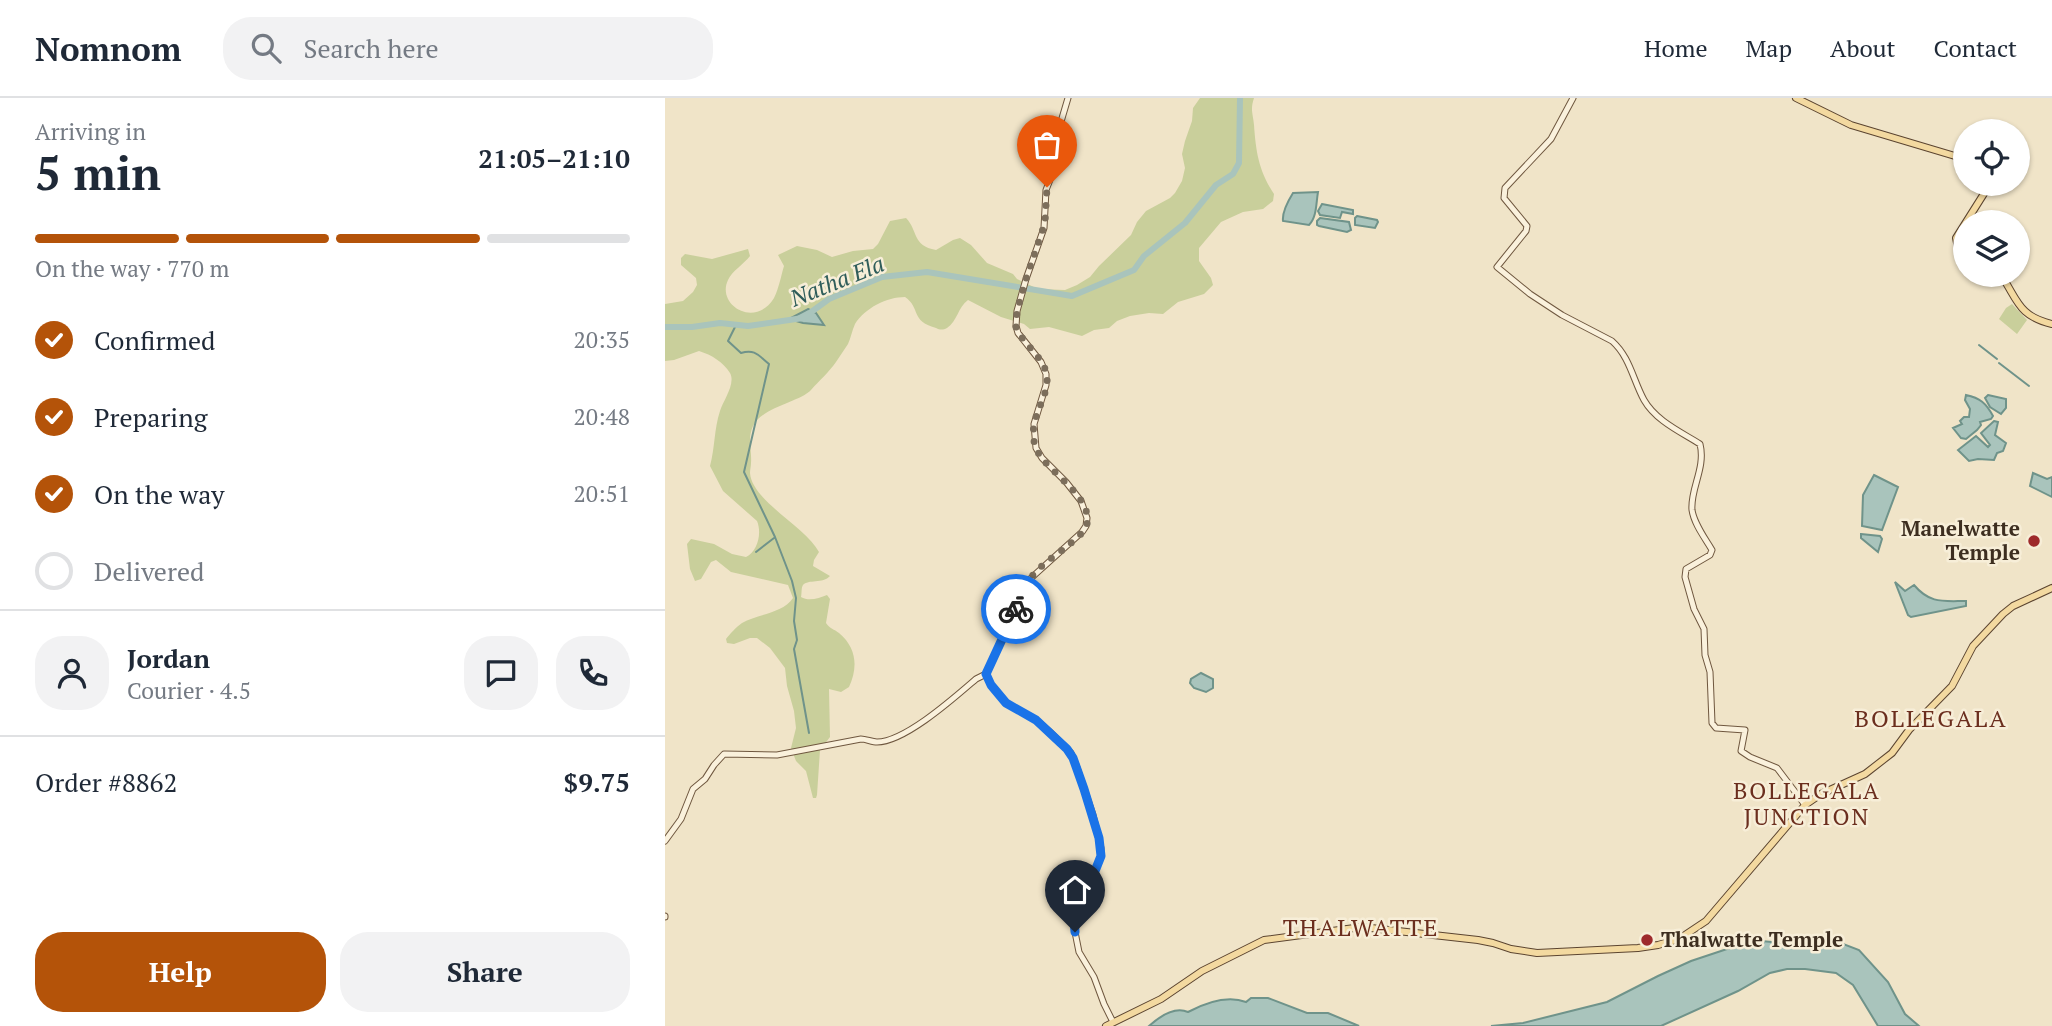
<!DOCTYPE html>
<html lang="en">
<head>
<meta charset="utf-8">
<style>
  :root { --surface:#fff; --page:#f2f2f3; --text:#1f2937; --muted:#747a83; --line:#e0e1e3; --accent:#b45309 }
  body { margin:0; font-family:"PT Serif",serif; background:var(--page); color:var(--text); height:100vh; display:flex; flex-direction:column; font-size:26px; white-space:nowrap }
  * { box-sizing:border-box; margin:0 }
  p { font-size:23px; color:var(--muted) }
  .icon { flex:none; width:38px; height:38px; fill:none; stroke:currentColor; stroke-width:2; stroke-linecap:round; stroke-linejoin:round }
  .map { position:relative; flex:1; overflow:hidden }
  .sheet { display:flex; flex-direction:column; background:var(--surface); width:665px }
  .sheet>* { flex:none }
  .buttons { position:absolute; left:1288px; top:21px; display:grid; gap:14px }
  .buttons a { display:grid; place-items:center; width:77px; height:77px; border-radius:50%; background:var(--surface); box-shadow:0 2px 5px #0004; font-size:35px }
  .pin { position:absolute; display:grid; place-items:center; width:60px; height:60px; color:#fff; margin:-72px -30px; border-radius:50% 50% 50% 0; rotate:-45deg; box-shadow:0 0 7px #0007 }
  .pin .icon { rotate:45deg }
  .courier { position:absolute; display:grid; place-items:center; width:70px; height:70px; margin:-35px; border:5px solid #1a73e8; border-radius:50%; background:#fff; color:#222; box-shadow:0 2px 9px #0007 }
  .summary em { font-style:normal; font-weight:700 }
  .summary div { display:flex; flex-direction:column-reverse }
  .summary { display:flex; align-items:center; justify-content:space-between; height:119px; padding:0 35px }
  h1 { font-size:46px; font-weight:700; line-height:52px }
  .bar { display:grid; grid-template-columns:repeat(4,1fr); gap:10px 7px; align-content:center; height:84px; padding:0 35px }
  .bar i { height:9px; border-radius:5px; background:var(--line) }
  .bar .selected { background:var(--accent) }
  .bar p { grid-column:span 4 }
  .line { display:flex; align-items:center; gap:18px; padding:0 35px; border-top:2px solid var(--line) }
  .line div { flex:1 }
  .round { display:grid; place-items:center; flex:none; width:74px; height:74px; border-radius:28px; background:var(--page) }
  ol { padding:0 35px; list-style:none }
  li { display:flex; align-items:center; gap:21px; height:77px }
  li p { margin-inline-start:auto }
  li .icon { padding:7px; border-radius:50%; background:var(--accent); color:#fff; stroke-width:4 }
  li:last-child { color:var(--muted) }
  li i { width:38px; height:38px; border:4px solid var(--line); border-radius:50% }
  .button { display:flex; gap:14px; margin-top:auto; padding:14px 35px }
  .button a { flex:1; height:80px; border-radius:28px; background:var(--accent); color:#fff; font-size:28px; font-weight:700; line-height:80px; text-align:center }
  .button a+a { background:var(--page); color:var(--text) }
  header { display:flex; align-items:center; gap:42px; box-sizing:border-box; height:98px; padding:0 35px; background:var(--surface); border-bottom:2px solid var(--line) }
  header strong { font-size:33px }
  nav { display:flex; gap:38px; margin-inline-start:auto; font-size:24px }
  .search { width:490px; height:63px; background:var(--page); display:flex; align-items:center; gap:18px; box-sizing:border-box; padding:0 24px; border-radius:28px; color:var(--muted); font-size:26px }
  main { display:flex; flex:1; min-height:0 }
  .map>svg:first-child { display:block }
  .green { fill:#c9cf9b }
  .water { fill:#a9c4bc; stroke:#6f938a; stroke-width:2 }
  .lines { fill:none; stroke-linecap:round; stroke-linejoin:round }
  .stream { stroke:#6f938a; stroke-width:2 }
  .river { stroke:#a9c4bc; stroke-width:6 }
  .secondary-casing { stroke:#6f573f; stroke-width:7 }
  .primary-casing { stroke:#5b4430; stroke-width:8 }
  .secondary { stroke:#faf1dc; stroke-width:5 }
  .primary { stroke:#f3d9a0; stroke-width:6 }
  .done { stroke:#7c6e5b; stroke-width:7; stroke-dasharray:0 12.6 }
  .route { stroke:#1a73e8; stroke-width:9 }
  .poi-dot { fill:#9e2a2b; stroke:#f7eed8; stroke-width:2.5 }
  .labels { text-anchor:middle; stroke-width:5; stroke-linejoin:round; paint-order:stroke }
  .poi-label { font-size:21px; font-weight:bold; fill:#3d2e20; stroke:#f7eed8; text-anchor:end }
  .water-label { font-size:23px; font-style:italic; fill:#2f5d5a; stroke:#f7eed8 }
  .neighbourhood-label { font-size:23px; letter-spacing:2px; fill:#6b2e1e; stroke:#f7eed8 }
  .quarter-label { font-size:24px; letter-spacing:2px; fill:#6b2e1e; stroke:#f7eed8 }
</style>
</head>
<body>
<header>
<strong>Nomnom</strong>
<div class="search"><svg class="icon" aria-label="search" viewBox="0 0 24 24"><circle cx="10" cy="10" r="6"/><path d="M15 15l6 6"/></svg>Search here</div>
<nav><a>Home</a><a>Map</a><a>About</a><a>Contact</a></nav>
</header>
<main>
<section class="sheet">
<div class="summary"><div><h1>5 min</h1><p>Arriving in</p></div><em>21:05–21:10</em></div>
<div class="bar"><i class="selected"></i><i class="selected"></i><i class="selected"></i><i></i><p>On the way · 770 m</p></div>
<ol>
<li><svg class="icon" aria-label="check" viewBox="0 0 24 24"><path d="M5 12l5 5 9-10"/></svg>Confirmed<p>20:35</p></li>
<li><svg class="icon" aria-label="check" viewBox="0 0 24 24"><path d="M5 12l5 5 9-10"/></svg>Preparing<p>20:48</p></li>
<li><svg class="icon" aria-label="check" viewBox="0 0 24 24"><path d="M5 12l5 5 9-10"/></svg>On the way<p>20:51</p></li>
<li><i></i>Delivered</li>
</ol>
<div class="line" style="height:126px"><a class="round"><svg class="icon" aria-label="person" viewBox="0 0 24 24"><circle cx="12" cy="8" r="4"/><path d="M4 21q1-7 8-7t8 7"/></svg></a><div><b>Jordan</b><p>Courier · 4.5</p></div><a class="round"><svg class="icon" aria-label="chat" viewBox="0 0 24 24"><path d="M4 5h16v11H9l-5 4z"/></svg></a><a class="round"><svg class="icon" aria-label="phone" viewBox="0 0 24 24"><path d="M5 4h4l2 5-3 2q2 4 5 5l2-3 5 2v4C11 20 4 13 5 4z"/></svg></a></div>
<div class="line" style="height:91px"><div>Order #8862</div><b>$9.75</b></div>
<div class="button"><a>Help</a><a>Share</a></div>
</section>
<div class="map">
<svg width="1387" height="928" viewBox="0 0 1387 928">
  <rect width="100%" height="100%" fill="#f0e4c8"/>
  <path class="green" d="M535,0H589C585,12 588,15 589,27C591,55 594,73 609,96L608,103L598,111L578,114L556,124L534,150V163L546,180L548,187L539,196L513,204L498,216L484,215L465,218L452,223L444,230L429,232L417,238L384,229L365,231L359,226L336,219L303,202C293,209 292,224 282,230C278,232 275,232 271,230C245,223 256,210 240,199C222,199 200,210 190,226C187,233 186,239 183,246C179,252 175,258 171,264C164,274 154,283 146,292C135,304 97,309 88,328C82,342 87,352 86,365C86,368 85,372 85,375C87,403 141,429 154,454L149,462L148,468L165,478C158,486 143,481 138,487C136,490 137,495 136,499C144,504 154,500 162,497L165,501L161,525C165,531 169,531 174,535C192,550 193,570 184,589L176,594L164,591L165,639L155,652L152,697L151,700H148L141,673L131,663L126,650L131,630L129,613L122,588L120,570L105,550L92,540H85L69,546L62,545L61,541C65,536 71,529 77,525C92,516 117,516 128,500L123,487L66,474L51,462L46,464L36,481L30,483L25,471L22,446L26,441L49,446L67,456L81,459C93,453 97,435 92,423L58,393L45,368C50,350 49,331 55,313C58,303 71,286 65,275C58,264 47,257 34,253L9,262L0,263V206L18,203L28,194L32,187L31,180L16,167V160L20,156L47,161L83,151L85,158C79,166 67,173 63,182C51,207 90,231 109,200C114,190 116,178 119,168L113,157L132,148L152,152L167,159L188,153L208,151L213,146L225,123L241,120C253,132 247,148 271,152L288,142L295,140L306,147L322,165L348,176L352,181L373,191L400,192L412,187L425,179L434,168L466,137L472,124L481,113L505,100L510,95L517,83L520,70L517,56L520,43L527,23L528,10Z
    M1347,206L1362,222L1352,236L1334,221L1341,210Z"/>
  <path class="water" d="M653,94C651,105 652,119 644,127L618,123C617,114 623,103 628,95Z
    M657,106L688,112V116L677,114L675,120L655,117L653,113Z
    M692,118L712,122L713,124L710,130L690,127V120Z
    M655,120L684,124L686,132L682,134L654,128L652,127V123Z
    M143,211L151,215L159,227L138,225L124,221Z
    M1301,297C1315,300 1321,305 1328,318L1326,321L1315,324L1316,327L1312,332L1301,341L1296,340L1288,330L1297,326L1295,323L1299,319H1304L1305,311L1300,302Z
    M1323,297L1341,301V310L1336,316L1325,309L1320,300Z
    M1329,323L1333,324L1330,337L1341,345L1338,353L1332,355L1329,362L1313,361L1304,363L1293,352L1311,338L1323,349L1325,347L1316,335Z
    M1368,375L1382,381L1387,379V399L1365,388Z
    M1209,377L1233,389L1217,432L1197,428L1198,397Z
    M1196,436L1215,438L1217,441L1213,454L1196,440Z
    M1230,484L1240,493L1249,487C1265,506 1278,503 1301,503V508L1246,519L1243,517Z
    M536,575L548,581V590L541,594L529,590L525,585L526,581Z
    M1144,838L1160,839L1194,852L1223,884L1240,916L1254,928H1213L1188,887L1171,875L1140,871H1122L1105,875L1073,893L996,928H826L858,925L942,904L993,878L1026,863L1071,848L1096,843L1118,845Z
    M586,900H603L642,915H663L694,928H484C494,919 509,908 523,914C540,905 562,897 581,904Z"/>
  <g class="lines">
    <path class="stream" d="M71,227L63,243L76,255C90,251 93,257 104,266L79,374L110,439L127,483L131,500L129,523L132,542L129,551L144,635
      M1314,247L1332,261
      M1334,265L1364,288
      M91,454L109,440"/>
    <path class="river" d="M0,229H27L55,225L83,228L138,220L164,201L217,179L262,174L407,198L469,172L479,158L520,125L551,87L568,76L574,65L575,0"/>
    <defs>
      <path id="secondary" d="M908,0L886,41L840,90L839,100L862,128L861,133L832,169L865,196L897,217L947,243C965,259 968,282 979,302C991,323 1016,334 1035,346C1041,370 1025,391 1027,412C1029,426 1040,440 1047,452L1045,457L1021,471L1020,479L1029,511L1039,531L1040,557L1045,574L1047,625L1051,630L1080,632L1076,653L1085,659L1112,670L1140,707
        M321,576L365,481L417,434L421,428L422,420L416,403L401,384L377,360L371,350L369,326L381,287V276L376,264L353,235L351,228L352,213L361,181L379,130L381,92L390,69L395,27L403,0
        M321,576L326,587L341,605L371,622L386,635L406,655L411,667L428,717L436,750V758L430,773L416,792L408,807L407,815L410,834L414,854L429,879L439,906L448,924
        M0,743L16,721L28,691L40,681L49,667L59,656L112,657L196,641C201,641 207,644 212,644C240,644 290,599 311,581L321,576
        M0,818V819"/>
      <path id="primary" d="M1131,0L1186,27L1300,61
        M1300,158L1293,150L1291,140L1320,94L1322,86
        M1336,177C1353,202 1353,218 1387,226
        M441,928L496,901L537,873L599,842L697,829L813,842L828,845L846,851L872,855L973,850L993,847L1014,841L1041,823L1140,707L1156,696L1200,676L1227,655L1244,632L1287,588L1308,548L1338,516L1348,508L1387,490"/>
    </defs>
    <use href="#secondary" class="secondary-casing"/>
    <use href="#primary" class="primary-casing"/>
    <use href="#secondary" class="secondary"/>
    <use href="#primary" class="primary"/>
  </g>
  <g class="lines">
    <path class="done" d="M351,511C357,500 360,487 368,477C378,465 393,456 405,446C411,440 420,434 422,426C428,398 380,372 372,352C359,324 384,302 382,279C380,259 358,247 351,229L352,213L361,181L380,125L382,89"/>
    <path class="route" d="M351,511L321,576L326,587L341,605L371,622L402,651L408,660L419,691L434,740L436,758L430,773L416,792L408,807L410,834"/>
  </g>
  <g class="poi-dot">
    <circle cx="1369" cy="443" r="7"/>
    <circle cx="982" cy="842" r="7"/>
  </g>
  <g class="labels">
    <g class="poi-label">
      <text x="1355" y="438">Manelwatte<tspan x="1355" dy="24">Temple</tspan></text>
      <text x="996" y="849" text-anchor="start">Thalwatte Temple</text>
    </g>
    <g class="water-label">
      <text transform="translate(172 183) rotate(-22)" y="8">Natha Ela</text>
    </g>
    <g class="neighbourhood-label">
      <text x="1142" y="701">BOLLEGALA<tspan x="1142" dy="26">JUNCTION</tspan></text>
    </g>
    <g class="quarter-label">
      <text x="1266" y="629">BOLLEGALA</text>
      <text x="696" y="838">THALWATTE</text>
    </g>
  </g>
</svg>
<div class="buttons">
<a><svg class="icon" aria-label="locate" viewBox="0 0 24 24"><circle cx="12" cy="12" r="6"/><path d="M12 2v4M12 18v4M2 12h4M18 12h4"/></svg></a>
<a><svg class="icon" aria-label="layers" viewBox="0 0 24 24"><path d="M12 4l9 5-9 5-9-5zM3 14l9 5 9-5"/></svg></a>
</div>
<div class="pin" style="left:382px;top:89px;background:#ea580c"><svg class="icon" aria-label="bag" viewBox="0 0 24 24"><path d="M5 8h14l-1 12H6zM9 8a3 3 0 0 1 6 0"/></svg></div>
<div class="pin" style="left:410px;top:834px;background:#1f2937"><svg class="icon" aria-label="home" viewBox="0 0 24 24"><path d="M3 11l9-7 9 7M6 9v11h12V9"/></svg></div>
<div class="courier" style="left:351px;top:511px"><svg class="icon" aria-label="bike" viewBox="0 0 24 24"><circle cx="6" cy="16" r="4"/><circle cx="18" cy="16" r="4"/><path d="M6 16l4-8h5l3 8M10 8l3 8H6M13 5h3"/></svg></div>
</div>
</main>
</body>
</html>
